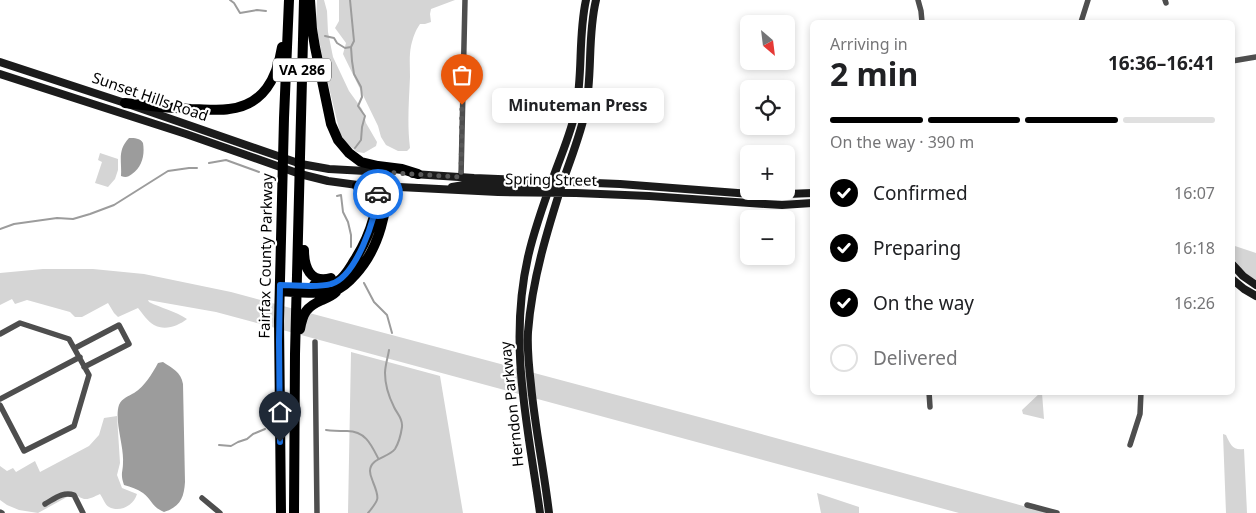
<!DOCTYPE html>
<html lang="en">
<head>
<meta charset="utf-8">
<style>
  :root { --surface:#fff; --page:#f6f6f6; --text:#202124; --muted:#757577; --line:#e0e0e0; --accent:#000 }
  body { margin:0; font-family:"Noto Sans",sans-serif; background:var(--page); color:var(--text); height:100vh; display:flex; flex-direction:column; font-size:19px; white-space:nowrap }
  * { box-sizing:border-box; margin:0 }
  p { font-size:16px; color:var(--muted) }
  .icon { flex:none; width:28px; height:28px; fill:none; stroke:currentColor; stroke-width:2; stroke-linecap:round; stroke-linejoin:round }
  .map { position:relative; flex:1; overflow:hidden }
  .panel { position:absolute; left:810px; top:20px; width:425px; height:375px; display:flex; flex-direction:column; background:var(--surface); border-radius:8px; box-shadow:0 2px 8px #0003 }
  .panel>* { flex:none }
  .needle { width:32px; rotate:152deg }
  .controls { position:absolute; left:740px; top:15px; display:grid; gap:10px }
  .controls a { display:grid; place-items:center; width:55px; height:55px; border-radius:8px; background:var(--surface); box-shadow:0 2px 8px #0003; font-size:25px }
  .pin { position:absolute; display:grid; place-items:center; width:42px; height:42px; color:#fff; margin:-51px -21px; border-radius:50% 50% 50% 0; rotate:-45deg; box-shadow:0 0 5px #0007 }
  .pin .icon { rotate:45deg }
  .courier { position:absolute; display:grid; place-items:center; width:50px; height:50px; margin:-25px; border:4px solid #1a73e8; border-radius:50%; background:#fff; color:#222; box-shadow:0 1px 6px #0007 }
  .bubble { position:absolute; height:35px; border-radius:8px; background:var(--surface); box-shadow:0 2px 8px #0003; font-size:16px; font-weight:700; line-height:35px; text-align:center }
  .overview em { font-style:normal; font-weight:700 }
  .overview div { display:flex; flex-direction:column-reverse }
  .overview { display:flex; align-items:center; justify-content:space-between; height:85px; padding:0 20px }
  h1 { font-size:32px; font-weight:700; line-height:38px }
  .bar { display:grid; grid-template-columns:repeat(4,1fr); gap:8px 5px; align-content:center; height:60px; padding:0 20px }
  .bar i { height:6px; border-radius:4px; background:var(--line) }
  .bar .active { background:var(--accent) }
  .bar p { grid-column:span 4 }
  ol { padding:0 20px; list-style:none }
  li { display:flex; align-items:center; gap:15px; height:55px }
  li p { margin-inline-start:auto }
  li .icon { padding:5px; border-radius:50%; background:var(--accent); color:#fff; stroke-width:4 }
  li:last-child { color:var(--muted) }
  li i { width:28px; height:28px; border:2px solid var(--line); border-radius:50% }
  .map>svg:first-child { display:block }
  .green { fill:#d5d5d5 }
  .water { fill:#9c9c9c }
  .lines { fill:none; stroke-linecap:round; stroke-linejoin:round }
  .stream { stroke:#9c9c9c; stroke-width:2 }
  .street { stroke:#4e4e4e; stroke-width:5.5 }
  .secondary { stroke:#1b1b1b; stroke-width:8 }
  .highway { stroke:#000; stroke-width:10 }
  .done { stroke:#595959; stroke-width:5; stroke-dasharray:0 9 }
  .route { stroke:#1a73e8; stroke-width:6 }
  .labels { text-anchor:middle; stroke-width:4.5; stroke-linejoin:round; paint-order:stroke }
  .shield { fill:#fff; stroke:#4c4c4c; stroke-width:1 }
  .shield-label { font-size:14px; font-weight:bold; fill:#000 }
  .street-label { font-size:15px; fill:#000; stroke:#fff }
</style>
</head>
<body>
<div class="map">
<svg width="1256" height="513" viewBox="0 0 1256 513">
  <rect width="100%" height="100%" fill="#fff"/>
  <path class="green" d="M317,0H324L327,11L328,32L333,57L349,91L362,109L366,123L377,142L376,146L364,153L357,152L346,143L340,133L325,71L316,24Z
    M339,0H455L431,9L430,14L431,22L425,24H420C415,31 413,38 411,46C409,56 410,67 410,77C409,101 407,124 410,148L407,151H398L386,145L381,137L378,126L343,54L346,43L335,28L339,21Z
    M100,153L118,159V170L115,179L108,187L95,183L102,162L98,160Z
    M1232,245L1256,253V280C1241,271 1233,264 1232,245Z
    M43,269H93L144,274L231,292L714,421L1049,513H959L216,312L148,300L149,302C161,308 175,311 187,319C178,326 165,331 154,325C148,322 142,313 138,308L118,317L114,313L108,303L82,317H75L70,312L27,300L15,304L12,299L0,305V273Z
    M351,352L440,376L463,513H348Z
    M1041,392L1042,393L1044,419L1023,414L1022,410Z
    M117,416L120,463L117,475L122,488L137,494C134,505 120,513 109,507C105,505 103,498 100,494C91,498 86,502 78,496L67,497L38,513L19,510L7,505L0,500V466L7,471L13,468L16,472L35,461L40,472L89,446L99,435L104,418Z
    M1223,434L1226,435C1230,444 1233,451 1244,449L1247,513H1226Z
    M817,493L859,507V513H821Z"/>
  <path class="water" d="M129,138C135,138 140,138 143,143C145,155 142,167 132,174C128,177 126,178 121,176C122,160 117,151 129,138Z
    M163,362C172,368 181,372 183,384L185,482C184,498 180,507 164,512C152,507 152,500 143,493C137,489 131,487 124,485C120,473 123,473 123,462C124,446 114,420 119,405C122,398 129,396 134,393C145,386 152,374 158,363Z"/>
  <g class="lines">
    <path class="stream" d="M230,0L234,3L240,13L257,10L266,11
      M350,0L354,41L351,47L352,61L354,74L361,87L362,97L358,106L365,116L362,127L361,140L355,148
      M325,36L334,38L337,43L345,48L351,47
      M209,163L226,160L259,172
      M337,196L341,195L343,212L348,222L351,235V247
      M0,229L14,224L57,218L73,219L90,214L114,205L168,171L189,168H197
      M364,283L374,302L387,315L392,333
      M326,430C333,431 340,431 347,431C365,431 371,444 378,458
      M219,445L231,446L238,442L247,439L253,434L265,429
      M368,513C379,500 380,499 373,482C372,479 370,475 370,471C370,458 388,458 395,449C398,444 401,434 402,427C403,418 397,414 394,407C389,397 385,384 385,373C385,366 388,357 389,350"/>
    <path class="street" d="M918,0L921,11L922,22
      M1165,0L1166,3
      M1081,22L1088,0
      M1232,61L1256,57
      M461,177L465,0
      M0,334L20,323L69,339L89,375L74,426L24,451L0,405
      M315,342L317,513
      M75,348L119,325L129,344L84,367
      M929,392L930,407
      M0,399L80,357
      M1130,445L1140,414L1141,392
      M202,498L220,513
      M45,504C54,499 63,491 74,495L83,513
      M1027,505L1057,513
      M0,512L2,513"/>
    <path class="secondary" d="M0,62L125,103L301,164L329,169L384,172
      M0,74L186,134L300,174L328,181L365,186L399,187L498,192L576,193L649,196L765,204L782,205L812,203
      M413,174L474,178L620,184L764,195L812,193
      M452,187L470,184L553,187
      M1232,264L1243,276L1256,285
      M1232,279L1244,289L1256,296
      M540,513C528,426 508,345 528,257C535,226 546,197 557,167C564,148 572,129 576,109C583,73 578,36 586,0
      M549,513C544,470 535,428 531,385C529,368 527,350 528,332C532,279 548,228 564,178C572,156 580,135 585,113C593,75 587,37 596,0"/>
    <path class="highway" d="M310,0L312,29L315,47L331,124L338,140L349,153L361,162L378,166L402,169L418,174
      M125,103C147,106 169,108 191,109C203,109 217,111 229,109C264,105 277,78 282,47
      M357,186C367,192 372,199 373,211
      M304,250C304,267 310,284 331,278
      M314,285C322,286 330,286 337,282C345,277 349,269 354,261C373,232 378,206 380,172
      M280,291C294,292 321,295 334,291C342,288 349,282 355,275C381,247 387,210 389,172
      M300,329C303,313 306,307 322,300C327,298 332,296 336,292
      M281,513L279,321L284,118L289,0
      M294,513L295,354L304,0"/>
  </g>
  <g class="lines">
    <path class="done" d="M378,194L380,172L461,177L462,105"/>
    <path class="route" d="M280,442L279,341L280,285C295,285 318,288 331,284C356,277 376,218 378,194"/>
  </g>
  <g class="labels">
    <rect class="shield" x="273" y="58.5" width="58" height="23" rx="4"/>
    <g class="shield-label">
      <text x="302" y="75">VA 286</text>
    </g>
    <g class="street-label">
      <text transform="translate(150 97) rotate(19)" y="5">Sunset Hills Road</text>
      <text transform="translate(551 180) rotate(1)" y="5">Spring Street</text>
      <text transform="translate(266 256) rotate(-89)" y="5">Fairfax County Parkway</text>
      <text transform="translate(512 404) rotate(-96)" y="5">Herndon Parkway</text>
    </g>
  </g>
</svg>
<div class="controls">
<a><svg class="needle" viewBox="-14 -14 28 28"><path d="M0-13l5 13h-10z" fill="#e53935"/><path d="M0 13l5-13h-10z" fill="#757577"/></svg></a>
<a><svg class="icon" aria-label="locate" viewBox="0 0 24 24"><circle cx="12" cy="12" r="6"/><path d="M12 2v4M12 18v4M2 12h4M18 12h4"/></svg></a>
<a>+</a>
<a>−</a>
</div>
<div class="pin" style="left:462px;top:105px;background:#ea580c"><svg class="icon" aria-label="bag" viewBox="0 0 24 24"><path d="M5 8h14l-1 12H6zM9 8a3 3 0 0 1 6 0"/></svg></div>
<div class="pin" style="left:280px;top:442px;background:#1f2937"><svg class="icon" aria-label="home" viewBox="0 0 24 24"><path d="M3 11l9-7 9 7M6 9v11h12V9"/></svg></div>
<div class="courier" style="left:378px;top:194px"><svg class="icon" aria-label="car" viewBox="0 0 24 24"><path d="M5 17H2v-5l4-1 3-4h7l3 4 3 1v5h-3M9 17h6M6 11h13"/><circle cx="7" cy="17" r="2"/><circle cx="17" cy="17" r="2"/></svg></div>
<div class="bubble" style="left:492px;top:88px;width:172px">Minuteman Press</div>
<section class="panel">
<div class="overview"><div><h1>2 min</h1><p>Arriving in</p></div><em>16:36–16:41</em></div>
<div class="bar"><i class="active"></i><i class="active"></i><i class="active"></i><i></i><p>On the way · 390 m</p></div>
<ol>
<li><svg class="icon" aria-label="check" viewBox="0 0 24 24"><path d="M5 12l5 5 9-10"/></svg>Confirmed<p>16:07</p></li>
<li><svg class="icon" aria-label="check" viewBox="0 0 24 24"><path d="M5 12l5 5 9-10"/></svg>Preparing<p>16:18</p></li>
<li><svg class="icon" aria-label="check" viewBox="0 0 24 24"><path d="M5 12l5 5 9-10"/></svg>On the way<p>16:26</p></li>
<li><i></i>Delivered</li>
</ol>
</section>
</div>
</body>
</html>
